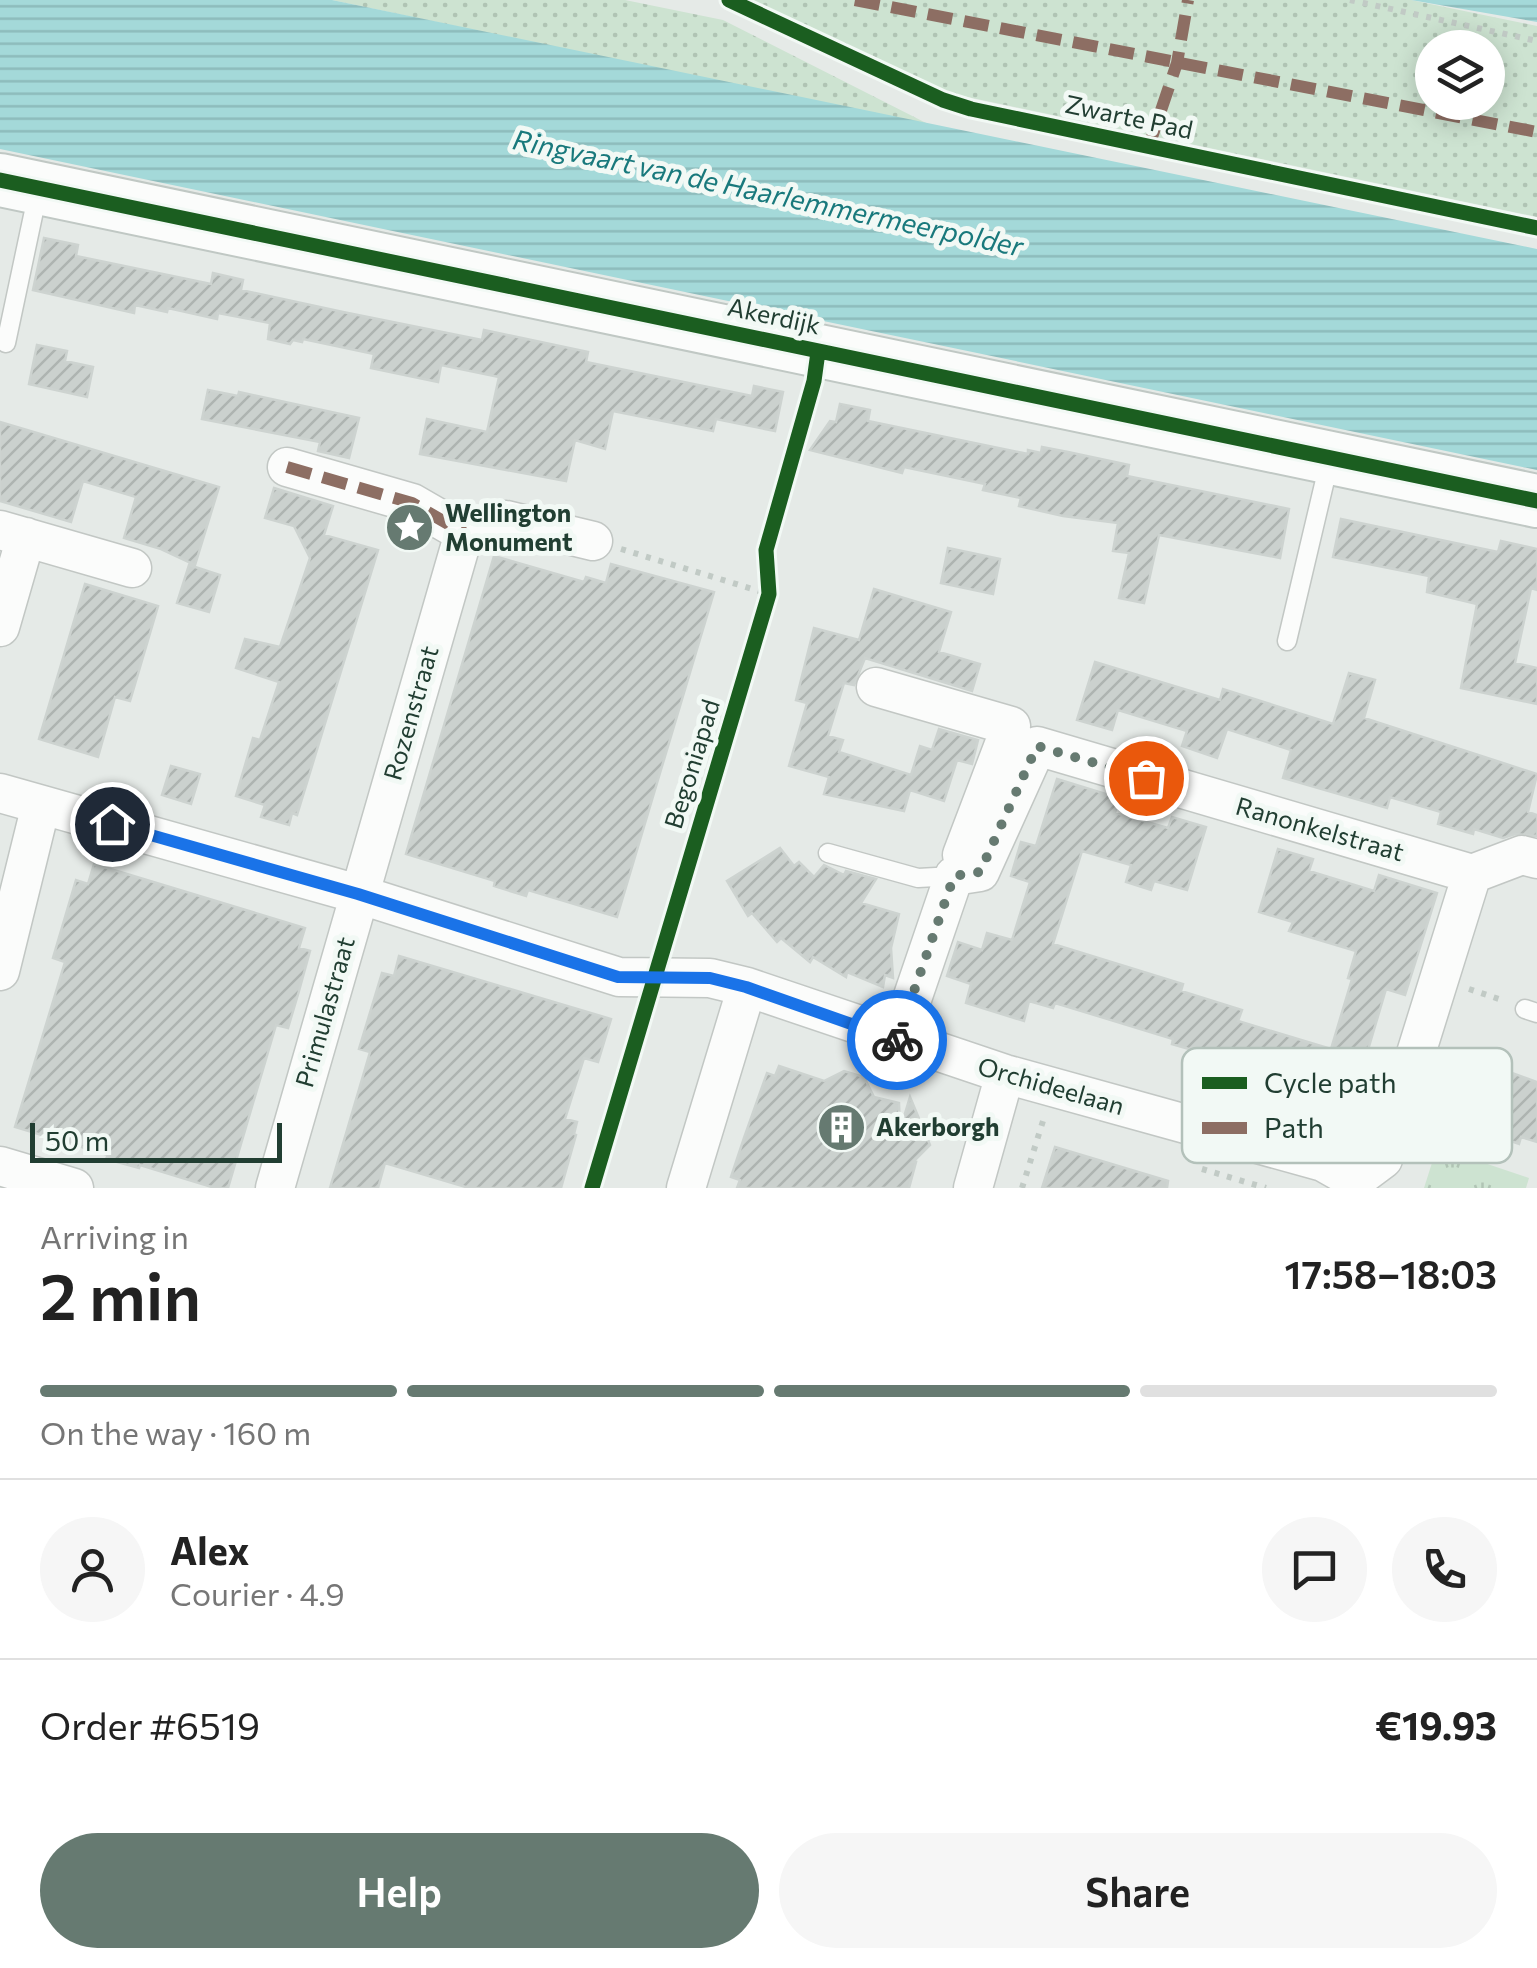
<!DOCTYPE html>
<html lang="en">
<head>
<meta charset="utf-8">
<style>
  :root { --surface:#fff; --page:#f6f6f6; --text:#222; --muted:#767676; --line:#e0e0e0; --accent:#667a71 }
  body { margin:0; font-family:Commissioner,sans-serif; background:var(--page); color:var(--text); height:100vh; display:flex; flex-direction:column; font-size:38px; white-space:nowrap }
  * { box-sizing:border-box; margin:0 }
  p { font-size:32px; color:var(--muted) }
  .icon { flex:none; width:55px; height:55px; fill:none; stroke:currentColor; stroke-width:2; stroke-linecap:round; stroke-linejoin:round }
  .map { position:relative; height:1188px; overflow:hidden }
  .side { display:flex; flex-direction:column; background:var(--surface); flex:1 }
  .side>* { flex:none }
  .controls { position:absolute; left:1415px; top:30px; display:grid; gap:20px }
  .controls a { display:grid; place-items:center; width:90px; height:90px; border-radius:50%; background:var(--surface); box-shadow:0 5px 25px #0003; font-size:50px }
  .scale { position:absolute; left:30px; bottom:25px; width:252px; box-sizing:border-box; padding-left:10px; border:5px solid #213e32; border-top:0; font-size:28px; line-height:35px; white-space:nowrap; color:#213e32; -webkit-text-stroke:8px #f2f9f5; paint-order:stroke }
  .pin { position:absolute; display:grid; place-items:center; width:85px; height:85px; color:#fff; margin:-42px; border:5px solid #fff; border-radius:50%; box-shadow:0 2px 10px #0007 }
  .courier { position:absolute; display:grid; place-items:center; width:100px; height:100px; margin:-50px; border:8px solid #1a73e8; border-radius:50%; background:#fff; color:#222; box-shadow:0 2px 12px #0007 }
  .overview em { font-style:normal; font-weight:600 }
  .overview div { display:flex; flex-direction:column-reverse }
  .overview { display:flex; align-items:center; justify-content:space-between; height:170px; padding:0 40px }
  h1 { font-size:65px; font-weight:600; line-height:75px }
  .bar { display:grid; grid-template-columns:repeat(4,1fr); gap:15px 10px; align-content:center; height:120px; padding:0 40px }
  .bar i { height:12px; border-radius:8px; background:var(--line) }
  .bar .current { background:var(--accent) }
  .bar p { grid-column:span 4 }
  .line { display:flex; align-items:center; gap:25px; padding:0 40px; border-top:2px solid var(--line) }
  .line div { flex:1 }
  .round { display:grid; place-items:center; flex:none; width:105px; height:105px; border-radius:52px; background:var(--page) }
  .cta { display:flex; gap:20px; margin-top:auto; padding:20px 40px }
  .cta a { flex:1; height:115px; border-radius:60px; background:var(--accent); color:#fff; font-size:40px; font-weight:600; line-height:115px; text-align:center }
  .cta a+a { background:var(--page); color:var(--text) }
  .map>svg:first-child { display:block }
  .grass { fill:url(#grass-dots); fill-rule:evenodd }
  .park { fill:url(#park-tufts) }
  .water { fill:url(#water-rules) }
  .building { fill:url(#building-hatch); stroke:#cdd3d0; stroke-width:2.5 }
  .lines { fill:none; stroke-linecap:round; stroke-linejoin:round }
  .lane-casing { stroke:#c2c7c4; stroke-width:21 }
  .street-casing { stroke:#c2c7c4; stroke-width:41 }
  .secondary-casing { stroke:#c0c8c4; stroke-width:56 }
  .path { stroke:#c1cac5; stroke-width:6; stroke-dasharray:5 8; stroke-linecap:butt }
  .lane { stroke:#fbfcfb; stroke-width:18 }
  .street { stroke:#fbfcfb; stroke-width:38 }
  .secondary { stroke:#fbfcfb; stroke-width:52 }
  .quiet { stroke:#8d6e63; stroke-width:12; stroke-dasharray:25 12; stroke-linecap:butt }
  .cycleway-casing { stroke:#f2f9f5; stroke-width:21 }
  .cycleway { stroke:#1b5e20; stroke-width:15 }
  .done { stroke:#667a71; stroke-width:10; stroke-dasharray:0 18 }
  .route { stroke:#1a73e8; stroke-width:12 }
  .labels { text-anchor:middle; stroke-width:10; stroke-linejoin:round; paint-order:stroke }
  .street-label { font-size:25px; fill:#213e32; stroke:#f2f9f5 }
  .poi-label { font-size:25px; font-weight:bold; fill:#213e32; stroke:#f2f9f5; text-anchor:start }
  .water-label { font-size:28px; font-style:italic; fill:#19797c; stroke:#f2f9f5 }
  .key { fill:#f2f9f5; stroke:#b3c1ba; stroke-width:2.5 }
  .key-label { font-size:28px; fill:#213e32 }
</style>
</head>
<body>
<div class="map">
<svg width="1537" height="1188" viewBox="0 0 1537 1188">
  <defs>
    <pattern id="grass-dots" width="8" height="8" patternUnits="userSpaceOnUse" patternTransform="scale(2.5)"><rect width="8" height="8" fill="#cde3d1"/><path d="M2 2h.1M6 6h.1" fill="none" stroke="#b0c4b4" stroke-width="1.8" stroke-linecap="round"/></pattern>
    <pattern id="park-tufts" width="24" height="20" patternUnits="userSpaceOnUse" patternTransform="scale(2.5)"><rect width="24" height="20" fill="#cde3d1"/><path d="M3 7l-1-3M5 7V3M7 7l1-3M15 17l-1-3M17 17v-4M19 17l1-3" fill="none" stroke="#b0c4b4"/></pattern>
    <pattern id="water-rules" width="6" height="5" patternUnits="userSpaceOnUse" patternTransform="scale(2.5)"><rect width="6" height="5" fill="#a4d9d9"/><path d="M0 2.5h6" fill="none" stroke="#8dbbbb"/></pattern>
    <pattern id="building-hatch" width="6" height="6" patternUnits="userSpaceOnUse" patternTransform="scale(2.5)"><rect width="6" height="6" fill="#cbd1ce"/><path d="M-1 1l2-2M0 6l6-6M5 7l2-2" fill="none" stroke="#aeb4b1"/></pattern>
  </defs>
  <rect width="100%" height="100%" fill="#e5eae7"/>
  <path class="grass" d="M332,0H625L723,20L932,126Z
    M748,0H1411L1537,26V217L939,91ZM1432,48H1488V102H1432Z"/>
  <path class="park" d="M1437,1147L1529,1178L1526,1188H1424Z"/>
  <path class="water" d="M0,0H332L1537,249V470L0,149Z
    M1411,0H1537V22Z"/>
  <path class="building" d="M44,238L78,245L76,256L211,284L213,273L243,280L241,290L343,312L482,340L484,330L588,352L586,362L752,396L754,386L783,392L775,431L716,419L713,431L613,411L605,449L575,440L566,481L420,454L427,419L487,432L499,377L441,365L438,382L371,368L374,354L303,339L302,342L293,340L290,344L268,339L270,323L218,313L217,319L168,308L167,312L135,305L134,313L33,290Z
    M37,345L67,351L65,361L93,367L87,397L29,384Z
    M208,390L238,396L239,392L359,418L349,458L318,451L320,442L202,419Z
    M840,404L870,410L868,421L1028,454V450L1041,453L1042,447L1068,452L1129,465L1127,476L1289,509L1280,558L1159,535L1144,603L1119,598L1129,553L1113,551L1118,523L1063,516L1019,506L1021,498L983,490L985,484L904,467L902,473L810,450L830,421L836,422Z
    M0,422L219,487L195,565L161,549L124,538L136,497L83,481L71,522L0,501Z
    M274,488L333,506L324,535L378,550L297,815L292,813L289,825L261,817L265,805L236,796L253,738L260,740L279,682L236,668L245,639L280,647L310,558L294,526L265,518Z
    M1341,519L1498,552L1501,541L1537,549V590L1531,588L1515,663L1537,668V704L1461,688L1477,604L1427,592L1429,576L1333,557Z
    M948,548L1000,559L993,594L941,583Z
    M494,556L584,582L586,577L606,583L611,564L714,592L617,917L528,890L526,896L494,886L495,881L406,854Z
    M189,565L220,575L209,612L177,603Z
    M85,584L158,606L130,701L115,697L98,757L39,739Z
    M874,589L951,612L939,652L980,664L972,691L865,658L854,685L844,683L828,736L843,740L839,752L911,775L920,746L932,750L939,729L978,740L972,764L957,760L944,801L910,790L904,811L824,794L829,777L789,766L807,703L796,700L814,628L859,640Z
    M1095,662L1220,700L1223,689L1333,724L1349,673L1375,680L1364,718L1537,774L1528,812L1537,815V836L1515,834L1503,838L1474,829L1473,834L1438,824L1441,812L1390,797L1387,808L1283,778L1291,750L1227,729L1217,758L1182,746L1187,731L1118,710L1112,730L1077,720Z
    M171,766L200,774L191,804L162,795Z
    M1057,779L1119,798L1115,813L1168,828L1172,817L1206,827L1187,890L1154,881L1151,890L1126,882L1131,865L1082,851L1053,944L1183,984L1181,991L1242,1010L1238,1021L1331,1049L1352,979L1348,978L1356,951L1289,931L1293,922L1259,912L1278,849L1313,859L1309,871L1374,891L1379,875L1437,893L1405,995L1386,989L1365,1060L1372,1062L1371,1066L1387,1071L1376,1105L1361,1101L1355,1120L1190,1070L1196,1051L1172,1044L1173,1039L1055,1003L1053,1008L1029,1001L1024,1021L966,1003L971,984L947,976L958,942L982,950L987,933L1012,940L1030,882L1011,876L1021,842L1036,846Z
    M780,848L794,866L799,862L814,877L824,865L844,875L846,871L876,879L861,903L899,914L891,948L893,978L885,975L883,987L847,972L846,977L813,957L810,962L781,938L777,942L752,913L748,916L727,881Z
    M94,864L305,928L299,948L310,951L299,991L288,1028L276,1025L228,1188H215L140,1165L139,1168L106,1159L108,1155L15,1127L65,962L53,958L76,880L88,884Z
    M399,956L611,1019L598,1062L584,1058L565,1119L577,1122L574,1134L576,1135L561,1188H469L385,1163L378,1188H330L370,1052L359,1049L382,973L394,976Z
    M1487,1064L1537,1082V1142L1521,1137L1519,1144L1452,1121L1463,1082L1481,1081Z
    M779,1066L824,1081L844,1071L864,1077L874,1097L899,1103L900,1130L910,1097L930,1145L913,1162H916L909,1188H737L740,1180L731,1177L744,1138L767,1073L775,1076Z
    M1055,1147L1168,1181L1167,1188H1042Z"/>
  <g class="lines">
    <defs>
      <path id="lane" d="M6,343L38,192
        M1287,641L1329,463
        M828,853L918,878L954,876
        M1525,1009L1537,1013"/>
      <path id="street" d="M287,467L412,503L464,533
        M0,530L132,568
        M0,627L26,537
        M876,687L1011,726L962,855
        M0,793L358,894L619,977L710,978L747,987L1005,1074L1323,1162L1355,1180
        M0,971L41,805
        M898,1040L954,876L980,872L1037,746L1472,874
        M0,1166L74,1188
        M275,1188L464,533L506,520L593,541
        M686,1188L747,987
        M973,1188L1005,1074
        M1353,1188L1355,1180L1383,1159L1472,874L1522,855L1537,859"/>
      <path id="secondary" d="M0,180L1537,501"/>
    </defs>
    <use href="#lane" class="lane-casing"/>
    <use href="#street" class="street-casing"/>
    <use href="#secondary" class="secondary-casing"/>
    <path class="path" d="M1350,0L1537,41
      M621,549L769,594
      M1469,989L1505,1001
      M1202,1169L1266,1188
      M1022,1188L1043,1121"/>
    <use href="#lane" class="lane"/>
    <use href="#street" class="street"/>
    <use href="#secondary" class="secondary"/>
    <path class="quiet" d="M855,0L1537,132
      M1149,146L1177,63L1188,0
      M287,467L412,503L464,533"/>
    <defs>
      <path id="cycleway" d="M729,0L943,100L971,109L1537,228
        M0,180L1537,501
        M592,1188L769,594L766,550L814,381L818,352"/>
    </defs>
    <use href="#cycleway" class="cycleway-casing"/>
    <use href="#cycleway" class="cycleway"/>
  </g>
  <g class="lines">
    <path class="done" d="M897,1040L954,876L980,872L1037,746L1146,778"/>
    <path class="route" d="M112,824L358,894L618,977L710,978L746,987L897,1040"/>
  </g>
  <defs>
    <symbol id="sight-disc" viewBox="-11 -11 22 22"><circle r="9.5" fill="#667a71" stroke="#f2f9f5"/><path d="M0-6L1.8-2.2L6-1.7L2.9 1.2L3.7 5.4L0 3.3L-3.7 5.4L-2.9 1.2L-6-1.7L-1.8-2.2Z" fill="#fff"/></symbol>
    <symbol id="building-disc" viewBox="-11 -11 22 22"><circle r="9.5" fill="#667a71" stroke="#f2f9f5"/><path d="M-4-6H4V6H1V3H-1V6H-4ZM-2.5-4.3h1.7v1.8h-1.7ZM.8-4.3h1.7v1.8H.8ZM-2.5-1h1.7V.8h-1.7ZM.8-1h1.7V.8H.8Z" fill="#fff"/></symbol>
  </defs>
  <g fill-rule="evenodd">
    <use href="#sight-disc" x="382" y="500" width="55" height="55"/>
    <use href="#building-disc" x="814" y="1100" width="55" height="55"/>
  </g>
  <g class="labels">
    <g class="street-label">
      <text transform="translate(1129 117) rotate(12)" y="9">Zwarte Pad</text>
      <text transform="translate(774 316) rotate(12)" y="9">Akerdijk</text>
      <text transform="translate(411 713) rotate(-74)" y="9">Rozenstraat</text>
      <text transform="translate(692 764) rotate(-73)" y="9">Begoniapad</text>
      <text transform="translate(1320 829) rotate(16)" y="9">Ranonkelstraat</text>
      <text transform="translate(325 1012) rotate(-74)" y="9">Primulastraat</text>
      <text transform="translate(1051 1086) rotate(16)" y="9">Orchideelaan</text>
    </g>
    <g class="poi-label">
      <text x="445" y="522">Wellington<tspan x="445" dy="29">Monument</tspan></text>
      <text x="876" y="1136">Akerborgh</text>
    </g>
    <g class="water-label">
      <text transform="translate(768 193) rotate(12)" y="10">Ringvaart van de Haarlemmermeerpolder</text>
    </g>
  </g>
  <rect x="1182" y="1048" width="330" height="115" rx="15" class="key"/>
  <rect x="1202" y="1077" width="45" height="12" fill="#1b5e20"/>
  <rect x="1202" y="1122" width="45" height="12" fill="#8d6e63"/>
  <g class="key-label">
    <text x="1264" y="1093">Cycle path</text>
    <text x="1264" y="1138">Path</text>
  </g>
</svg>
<div class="controls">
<a><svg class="icon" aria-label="layers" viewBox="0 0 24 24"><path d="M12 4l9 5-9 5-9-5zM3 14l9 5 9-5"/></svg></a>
</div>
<div class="scale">50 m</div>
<div class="pin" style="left:1146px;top:778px;background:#ea580c"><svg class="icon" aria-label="bag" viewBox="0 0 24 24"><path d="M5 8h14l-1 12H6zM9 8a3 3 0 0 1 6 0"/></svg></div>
<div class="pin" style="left:112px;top:824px;background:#1f2937"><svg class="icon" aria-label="home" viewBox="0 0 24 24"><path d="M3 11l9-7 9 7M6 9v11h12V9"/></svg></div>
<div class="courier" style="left:897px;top:1040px"><svg class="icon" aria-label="bike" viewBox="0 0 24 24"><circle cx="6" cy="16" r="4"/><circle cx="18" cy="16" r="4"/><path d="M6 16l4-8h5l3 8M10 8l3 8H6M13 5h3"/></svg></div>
</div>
<section class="side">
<div class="overview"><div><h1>2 min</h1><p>Arriving in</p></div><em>17:58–18:03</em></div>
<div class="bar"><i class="current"></i><i class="current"></i><i class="current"></i><i></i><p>On the way · 160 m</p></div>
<div class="line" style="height:180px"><a class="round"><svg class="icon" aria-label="person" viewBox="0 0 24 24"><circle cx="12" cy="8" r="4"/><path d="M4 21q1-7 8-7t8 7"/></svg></a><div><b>Alex</b><p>Courier · 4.9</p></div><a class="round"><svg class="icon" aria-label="chat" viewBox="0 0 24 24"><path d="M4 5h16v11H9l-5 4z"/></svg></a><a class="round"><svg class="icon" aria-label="phone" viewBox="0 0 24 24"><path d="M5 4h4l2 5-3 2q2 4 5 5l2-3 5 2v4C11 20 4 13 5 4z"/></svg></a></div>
<div class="line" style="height:130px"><div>Order #6519</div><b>€19.93</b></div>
<div class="cta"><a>Help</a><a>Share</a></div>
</section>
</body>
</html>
